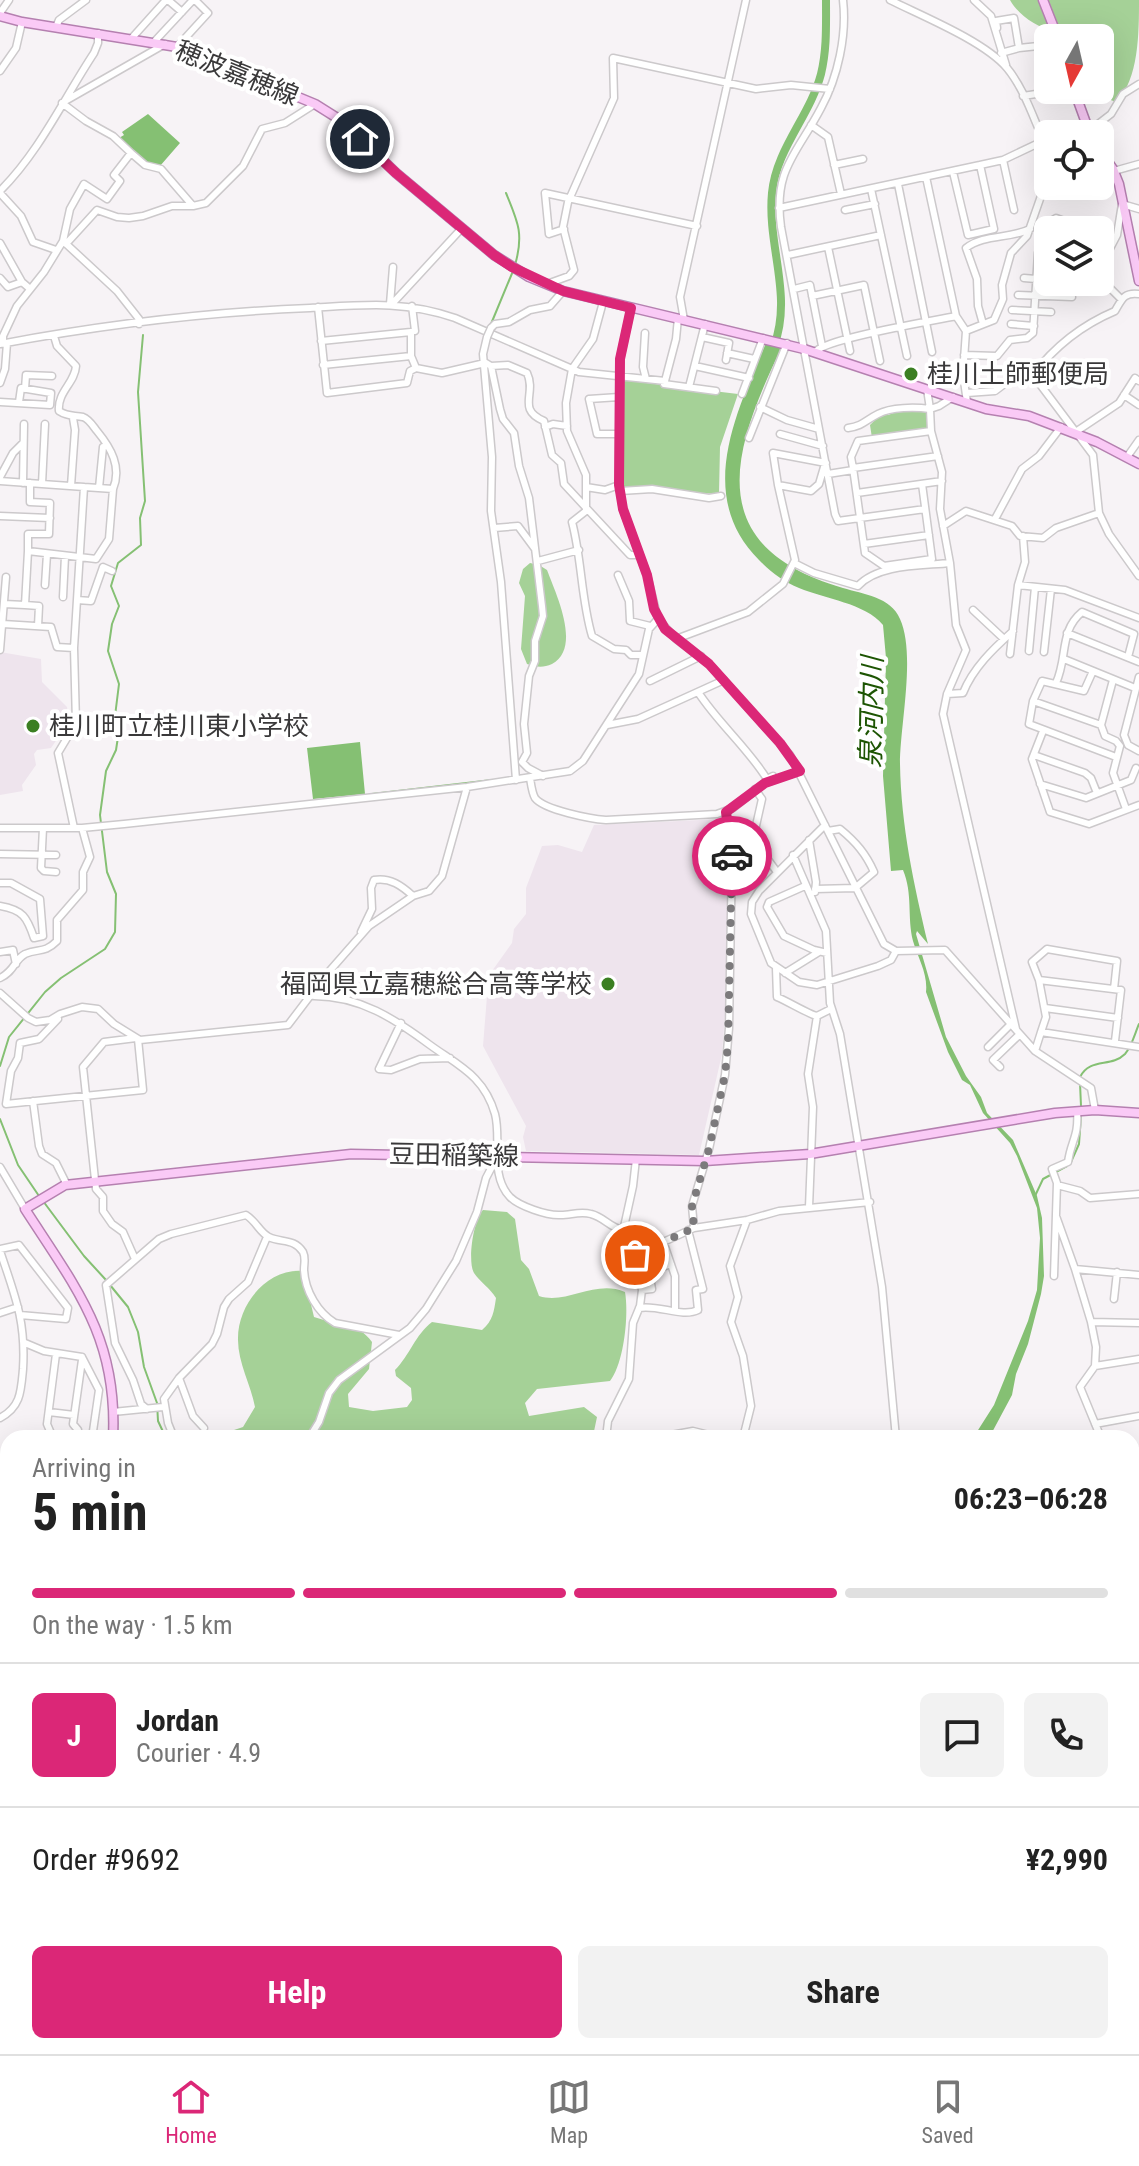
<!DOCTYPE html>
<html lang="en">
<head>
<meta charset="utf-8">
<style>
  :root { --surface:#fff; --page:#f2f2f2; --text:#222; --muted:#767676; --line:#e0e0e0; --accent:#db2777 }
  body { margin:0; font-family:"Roboto Condensed","Noto Sans JP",sans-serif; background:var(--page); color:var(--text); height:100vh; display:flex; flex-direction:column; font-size:30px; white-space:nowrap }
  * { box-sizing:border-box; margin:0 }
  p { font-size:26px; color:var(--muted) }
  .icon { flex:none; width:44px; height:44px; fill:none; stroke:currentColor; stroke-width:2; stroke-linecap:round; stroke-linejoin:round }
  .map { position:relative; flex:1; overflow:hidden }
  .details { position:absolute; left:0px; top:1430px; width:1140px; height:624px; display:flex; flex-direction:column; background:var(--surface); border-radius:24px 24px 0 0; box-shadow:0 8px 32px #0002 }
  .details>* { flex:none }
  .needle { width:52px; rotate:188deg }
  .tools { position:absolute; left:1034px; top:24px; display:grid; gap:16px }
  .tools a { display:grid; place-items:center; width:80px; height:80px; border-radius:12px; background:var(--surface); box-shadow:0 8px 32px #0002; font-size:40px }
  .pin { position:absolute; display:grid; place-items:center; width:68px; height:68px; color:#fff; margin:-34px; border:4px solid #fff; border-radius:50%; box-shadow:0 2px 8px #0007 }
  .courier { position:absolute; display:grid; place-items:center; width:80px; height:80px; margin:-40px; border:6px solid #db2777; border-radius:50%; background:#fff; color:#222; box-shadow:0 2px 10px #0007 }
  .headline em { font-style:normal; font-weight:700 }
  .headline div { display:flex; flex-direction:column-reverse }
  .headline { display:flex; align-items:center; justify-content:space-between; height:136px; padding:0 32px }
  h1 { font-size:52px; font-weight:700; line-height:60px }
  .bar { display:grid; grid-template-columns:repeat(4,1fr); gap:12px 8px; align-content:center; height:96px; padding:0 32px }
  .bar i { height:10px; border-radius:6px; background:var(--line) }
  .bar .selected { background:var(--accent) }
  .bar p { grid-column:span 4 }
  .line { display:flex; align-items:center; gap:20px; padding:0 32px; border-top:2px solid var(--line) }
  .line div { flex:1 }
  .round { display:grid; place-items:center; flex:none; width:84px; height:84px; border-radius:12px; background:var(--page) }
  .button { display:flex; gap:16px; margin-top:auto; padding:16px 32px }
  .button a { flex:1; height:92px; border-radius:12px; background:var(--accent); color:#fff; font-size:32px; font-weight:700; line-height:92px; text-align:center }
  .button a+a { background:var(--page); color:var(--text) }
  .dock { display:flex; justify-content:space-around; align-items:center; height:112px; border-top:2px solid var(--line); background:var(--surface); font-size:22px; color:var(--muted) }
  .dock a { display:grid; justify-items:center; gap:4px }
  .dock .selected { color:var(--accent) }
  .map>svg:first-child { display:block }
  .built { fill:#eee4ed }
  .green { fill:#a5d197 }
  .water { fill:#85c073 }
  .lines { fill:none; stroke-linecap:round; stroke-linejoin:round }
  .stream { stroke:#85c073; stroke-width:2 }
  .river { stroke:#85c073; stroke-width:8 }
  .minor-casing { stroke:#ccc9cb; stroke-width:9 }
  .major-casing { stroke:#b580b0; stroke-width:11 }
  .minor { stroke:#fff; stroke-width:6 }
  .major { stroke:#facaf6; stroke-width:8 }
  .minor-bridge-casing { stroke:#ccc9cb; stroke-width:9; stroke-linecap:butt }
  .minor-bridge { stroke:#fff; stroke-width:6 }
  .done { stroke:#7c7a7c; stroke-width:8; stroke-dasharray:0 14.4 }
  .route { stroke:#db2777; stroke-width:10 }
  .poi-dot { fill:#3b7f22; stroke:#fff; stroke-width:3 }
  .labels { text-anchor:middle; stroke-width:8; stroke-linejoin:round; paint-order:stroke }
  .street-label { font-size:26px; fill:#3a393a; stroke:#fff }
  .poi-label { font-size:26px; fill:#3a393a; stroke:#fff; text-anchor:start }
  .water-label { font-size:28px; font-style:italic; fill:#1d5503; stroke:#fff }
</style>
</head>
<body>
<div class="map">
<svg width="1139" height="2054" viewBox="0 0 1139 2054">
  <rect width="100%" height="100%" fill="#f7f3f6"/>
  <path class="built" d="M0,652L41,659L42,682L67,707L68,715L64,729L51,748L37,750L34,754L36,765L22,785L23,791L0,795Z
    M721,819L728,878L725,1015L722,1054L699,1155L526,1151L523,1137L526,1126L483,1046L487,996L492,971L512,943L514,929L526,914V888L542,846L558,845L582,852L594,825Z"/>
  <path class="green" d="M1010,0H1139C1139,32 1139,80 1116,102L1100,96V38C1068,38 1027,30 1010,0Z
    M622,380L738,394L720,447L719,494L622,489Z
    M907,408L927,411L928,430L872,438L870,425L881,414L888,415Z
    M530,563L539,565L547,570C556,594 582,648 552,664C543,668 536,667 527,664L521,649L525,596L519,583L523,569Z
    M483,1210L507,1212L515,1219L521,1260L529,1269L539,1296C567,1305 595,1279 625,1292C629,1315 624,1363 610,1381L537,1389L525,1403L529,1416L584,1407L597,1417L593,1436L225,1438L228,1432L243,1427L255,1407C251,1385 238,1363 238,1340C237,1305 267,1268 303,1271L314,1317C336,1325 357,1321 372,1342L369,1369L348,1394L349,1407L373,1411L407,1407L412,1400L411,1388L396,1376L395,1370C410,1355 415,1335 432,1322L482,1330C493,1321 494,1311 496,1298C490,1288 480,1282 474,1273C467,1261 474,1218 483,1210Z
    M0,1742L8,1758V2046H168L160,2054H0Z
    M702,2046H797L799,2054H708Z"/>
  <path class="water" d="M148,114L180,143L160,166L146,162L119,138L124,135L122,132Z
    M766,343L782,347C730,453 702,547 843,588C863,594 891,597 900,619C916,654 900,725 900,764C901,826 914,885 928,944L917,931L916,934L946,1037L966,1076L981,1097L987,1113L1013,1140L1037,1196L1042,1218L1044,1276L1041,1294L1028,1344L1016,1374L1012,1395L989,1438H973L994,1405L1028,1321L1037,1290L1040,1238L1037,1208L1017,1156L1010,1143L983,1113L970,1085L962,1080L948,1052L926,992C928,974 918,958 913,941C907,917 913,894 903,870L891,871L883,776L886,658L883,625C865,603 825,599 799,588C784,582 771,572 759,560C695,496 736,413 766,343Z
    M360,742L365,794L313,799L307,748Z"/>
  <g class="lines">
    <path class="stream" d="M506,193C518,222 524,234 515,265
      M491,324L513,271
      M372,794L492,780
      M0,1066L9,1037L45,992L61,978L105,949L115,932L116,894L107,872L100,815L106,771L116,750L118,737L115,716L119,684L108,651L112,624L119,606L111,586L118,563L141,545L140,518L145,501L138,392L143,335
      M1080,1077C1090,1057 1111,1068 1125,1054C1132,1046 1135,1033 1139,1024
      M1080,1083L1081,1106
      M0,1119L18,1165L39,1196
      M1071,1162L1079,1144L1081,1116
      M1035,1196L1043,1179L1067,1166
      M43,1201L84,1256L106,1280
      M110,1285L128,1307L138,1332L144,1367L157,1403L158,1421L166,1438"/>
    <path class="river" d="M774,346C793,295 767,246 772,193C776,149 810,116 821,74C827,49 826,25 826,0
      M199,2054L200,2046"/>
    <defs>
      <path id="minor" d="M168,0L182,12
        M843,0C847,35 838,77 821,108C797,154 773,169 781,227L835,514L838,521L925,509
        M890,0C922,16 984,41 1007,68C1026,91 1035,124 1048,150
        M974,0L991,16L1006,65
        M0,13L9,0
        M56,27L59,20L86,0
        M997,28L996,21L1014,18L1019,48L1001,53
        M131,39L166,0
        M154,42L193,0
        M177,47L208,13L195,0
        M1019,48L1048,45
        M0,71L16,48L22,22
        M1023,96L1062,90
        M67,100L165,44
        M62,103L86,121L113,136L131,153
        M811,125L828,137L841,194
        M1089,131L1111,114L1123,94L1139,84
        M1003,160L1014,210
        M834,165L863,159
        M1114,171L1139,164
        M953,172L968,235L994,229L980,165
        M926,177L956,316L966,331L963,374L967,402
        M898,184L932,352
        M871,189L907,356
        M0,191C40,151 63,100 94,53L98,43V33
        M0,193L21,216L33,242L56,250
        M193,206L206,203L243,166L262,129L285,123L315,104
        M779,208L980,165L1003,160L1043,141
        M845,210L875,204
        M564,229L549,234L545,193L697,226
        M63,241L70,209L84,184L107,199L120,181L114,175L131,153L145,165L161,169L193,206H172L143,216L129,218L117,217L97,210L66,244
        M0,243L22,282L29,288
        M828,247L850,351
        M788,255L881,235
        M0,278L8,287L22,282
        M1024,278L1048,280
        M547,284L569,276L574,270L563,227L568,202L614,98L613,58L756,89L791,85L830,89
        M794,289L810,285L822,346
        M1018,295L1072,297
        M812,296L864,285L880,361
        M1121,299L1106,284L1105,258L1117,235L1122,204L1139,209
        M603,302L593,339L572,369L566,403L567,431L586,475V511L572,522C582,560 581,599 592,636L614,649L626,650L631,655H643
        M390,304L393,267
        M392,304L462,228
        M412,306L415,331
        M318,307L327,393L407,383L410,371L416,368
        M631,308L620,359L619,485L623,509L647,575L658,619L676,639L709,664L790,755L884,944L896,951L945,950L1035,1051L1091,1088L1095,1110
        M1012,310L1051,312
        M684,320L680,297L746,0
        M983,324L978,306L977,279L966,248C984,234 1010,239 1030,229
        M1011,324L1034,326
        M491,328L495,324L509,322L530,310L550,306L563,291
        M966,331L994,320L1003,299L1002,285L1011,253L1027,236L1048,176
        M645,333L643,367L646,379
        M54,336L57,346L76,366C75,383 57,392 59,411C68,417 74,415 83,417C89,419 93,426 97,431C111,448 122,467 113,489L84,487
        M487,337L483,354L492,457L491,511L501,582L516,780
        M702,337L729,343L726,360
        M321,341L411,332V356L416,368
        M3,343V336L17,306L44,272L63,241L117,291L139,319V324
        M0,344C101,325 207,312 310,308C362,305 404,300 455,318L579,372L665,381L676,339L678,318
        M815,352C826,338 933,321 956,316
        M727,353L754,359
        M964,355L997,356L1010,340L1027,338L1033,333L1038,253L1046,224L1056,218L1078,226
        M486,363L491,366L500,409L503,419L514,433L519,466L529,498L542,606L543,616L535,641V661L529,676L524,724L527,753L522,762L528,768L543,776
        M323,365L411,356
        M491,366L508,365L527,373C537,394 516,409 544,421L552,455L561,463L564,484L630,555H639
        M695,366L749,378
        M416,368L442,373L485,363
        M1033,375C1055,346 1082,325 1115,311C1122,299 1124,292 1139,294
        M663,381L664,384L716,391
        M0,383L5,369L7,343
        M689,387L705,324
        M25,389L26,375L52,376
        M967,393L995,391L1015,376L1033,375L1093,455L1099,513L1109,534L1139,576
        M742,394L763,338
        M1124,395L1139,405
        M953,397L939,406L930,409L931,431L942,472L940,509L950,563L956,625L966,650L947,694L943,714L1016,1029
        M0,402L50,405L51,393L21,388L19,402
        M760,407L787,420L819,429
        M545,427L553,424L567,426
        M848,428C863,426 866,420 878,414C891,407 915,407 930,409L927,389
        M1077,431L1119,403L1135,378L1139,381
        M618,434H597L589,399L619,397
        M780,434L823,446
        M749,438L787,343
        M1127,457L1139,440
        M853,468L851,457L858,441L931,431
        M828,474L853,470
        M0,477L13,453L23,443
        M0,481L84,487L74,648L76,723L58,753L74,828
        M23,483L24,424
        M42,484L45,424
        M922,484L932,559L884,566L865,553L853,468L938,456
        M778,485L773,453L826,463
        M71,486L75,430L73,418
        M586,487L605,490L619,485
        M99,488L103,447
        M620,491L652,489L709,498L721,496
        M857,493L942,481
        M0,516L50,518
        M995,519L1022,469L1039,456L1061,427
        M943,526L966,511L1012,526L1020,536L1043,538L1056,528L1099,513
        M494,528L518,526L535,549
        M864,544L929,535
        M28,551V534H49L50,503L30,502V483
        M538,561L579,550
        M794,563L814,573L858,586C878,564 922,566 950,563
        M618,575L629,601L630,621L650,626
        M45,585L47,554
        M1018,585L1025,562L1023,536
        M63,597L65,556
        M77,600L91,601L103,567L112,571
        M4,604L25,605L28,551L96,559L109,539L113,489
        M25,605L39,606L38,626
        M973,610L1004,639
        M3,624L51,627L57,647L74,648
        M1067,633L1139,662
        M676,639L748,612L783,584L795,560L778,485L811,491L819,484L824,467
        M0,650L6,577
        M1029,651L1035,587
        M1044,652L1051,589
        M1010,654L1018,585L1065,590L1139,618
        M1064,659L1135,688
        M1093,671L1084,691L1042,681L1033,701L1029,724L1116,757
        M1139,677L1124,735L1128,745L1139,751
        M1113,680L1101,725L1105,736L1116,741L1120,746L1113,773L1126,809
        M650,681L701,656
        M1056,683C1068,657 1059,631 1082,612L1134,634L1128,657
        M698,692C718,723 747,747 767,779L773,776
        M947,694L963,693C973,668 993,649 1013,631
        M1033,701L1101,725
        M607,725L638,719L724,680
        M1043,731L1032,759L1050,812L1089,824L1139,805
        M1034,755L1085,773L1091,778L1097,793
        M530,778C531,784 532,793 535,798C544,810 591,819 606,820L717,814L733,808L765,783L800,771
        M1040,784L1086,798L1131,780L1136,768
        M755,789L762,799L753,839L777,872
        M825,825L759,891L752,902L751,914L771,963L799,982L817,985L878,966L891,960L896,951
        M0,828H82L124,824L467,787L570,771L583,761L639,674L649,629L658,619
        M43,828L41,868L44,871L56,872
        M809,840L816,882L815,892
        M0,854L56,855
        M793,855L826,931L830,1003L840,1034L882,1287L896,1438
        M0,883H11L40,899L43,936L34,938C27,917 23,910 0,906
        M805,886L769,902L767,907L784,936L814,950L827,953
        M815,889L855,888L874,872C866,854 856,842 840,829L828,831
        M361,932L372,909L371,888L374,880C390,877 402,886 413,896
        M0,952L13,950L16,964
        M776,968L777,997C787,1001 810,1015 817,1016
        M785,973L819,952
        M0,978C15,971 14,960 25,954C38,948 44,954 57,941V920L83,890V872L90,857L82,828
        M1039,980L1032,962L1047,949L1117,961L1114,989
        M312,991L314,996C360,996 395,1019 430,1045C459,1066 484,1076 495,1114C502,1140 489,1175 510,1197C519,1206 547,1216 561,1215C571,1215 580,1211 591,1214C604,1217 610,1228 623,1230
        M0,993L28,1018L36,1022L50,1020L60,1014L82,1007L98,1009L114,1024L140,1040L288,1025L326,975L369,926L413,896L429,891L442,876L467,787
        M1045,1008L1118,1018
        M58,1019L39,1039L20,1043L18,1058L11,1071L6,1104L143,1090L138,1039
        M401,1023L379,1069L391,1070L420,1059L450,1058
        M1041,1032L1046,1017L1039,980L1121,990L1115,1041
        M988,1047L1010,1025
        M1035,1051L1041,1032L1139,1047
        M1000,1067L993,1060L1019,1035
        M33,1101L39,1146L42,1154L56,1163L67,1185
        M0,1167L25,1209
        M1057,1185L1080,1191L1090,1198L1139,1194
        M809,1207L813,1107L808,1074L817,1016L831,1009
        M1056,1216L1075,1269L1139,1275
        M694,1228L692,1206L709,1149L725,1075L729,1028L732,855L726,812
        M663,1241L675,1276V1310
        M0,1249L19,1245L68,1308L66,1319L20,1315
        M0,1251C15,1296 26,1321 23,1369C21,1391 21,1407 0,1418
        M635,1255L694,1228L747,1220L779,1211L870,1202
        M135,1259L123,1232L112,1224L103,1211V1197L96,1189L83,1067L104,1042L136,1038
        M1075,1269L1091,1322
        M1054,1276L1057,1183L1052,1169L1068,1162C1071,1140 1079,1137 1077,1111
        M642,1290L652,1289L649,1272L671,1264
        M1114,1299L1117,1272
        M639,1308C658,1304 682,1318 698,1310L696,1290L703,1289L688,1230
        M0,1313L18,1307
        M25,1343L44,1351L82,1357
        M82,1357L99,1390L92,1438
        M1095,1366L1139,1359
        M179,1378L193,1416L204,1428
        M147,1409L141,1404L133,1380L115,1343L106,1285L159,1239L171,1234L246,1215C256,1221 260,1233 269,1237C281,1243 294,1238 303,1252C306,1258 304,1263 304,1270C305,1291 318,1313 335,1323L399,1335
        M49,1412L74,1415
        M113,1412L163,1407
        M1095,1424L1139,1416
        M53,1438L47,1424L56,1354
        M77,1438L78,1430L73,1424L82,1360
        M174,1438L168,1423L164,1399L179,1378L212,1344L217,1334L224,1307L229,1299L248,1282L267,1237
        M309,1438L319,1422L329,1393L339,1380L410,1328L426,1309L456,1261L477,1212L486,1178L497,1157
        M606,1438L608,1421L629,1379L633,1323L640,1306L642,1290L635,1255L622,1236L633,1186L636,1159
        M655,1438L693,1431L721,1438
        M743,1438L751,1406L743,1356L731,1322L738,1297L730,1266L747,1220
        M1101,1438L1080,1387L1095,1366L1096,1347L1091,1322L1139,1323
        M1132,1453L1139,1451
        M0,1481L8,1493
        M1132,1497L1139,1496
        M0,1510V1523
        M0,1564L8,1565
        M0,1600L8,1610
        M0,1627L8,1652
        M1132,1669L1139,1668
        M1132,1950L1139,1984
        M697,2046L703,2054
        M809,2046L812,2054
        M852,2046L855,2054
        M858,2046L861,2054
        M947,2046L966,2054
        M528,2050L544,2046
        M173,2054L175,2046
        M237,2054L240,2046
        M278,2054V2046
        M819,2054L844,2046
        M866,2054L891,2046
        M902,2054L923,2046
        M985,2054L987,2046
        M1104,2054L1128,2046"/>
      <path id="major" d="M1043,0L1058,38
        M0,16L22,22L177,47L315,104L342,121L396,173L494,255L529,277L563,291L804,349L986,409L1029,416L1097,442L1139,464
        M1074,90L1090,134
        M1100,150L1113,169L1119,184L1139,281
        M113,1438C118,1338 76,1288 25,1209L65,1185L351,1154L705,1161L810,1154L1055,1113L1095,1110L1139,1113
        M0,1568L8,1570"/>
    </defs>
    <use href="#minor" class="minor-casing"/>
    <use href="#major" class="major-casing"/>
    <use href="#minor" class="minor"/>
    <use href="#major" class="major"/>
    <defs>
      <path id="minor-bridge" d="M487,337L491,328"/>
    </defs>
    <use href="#minor-bridge" class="minor-bridge-casing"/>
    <use href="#minor-bridge" class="minor-bridge"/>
  </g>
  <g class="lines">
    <path class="done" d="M635,1255L694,1228L692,1206L709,1149L725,1075L728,1043L732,856"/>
    <path class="route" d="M360,139L396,173L494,255L512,267L563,291L631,308L620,359L619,485L623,509L647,575L654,609L665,629L709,664L780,743L800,771L765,783L726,812L732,856"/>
  </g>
  <g class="poi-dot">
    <circle cx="911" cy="374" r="8"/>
    <circle cx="33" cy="726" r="8"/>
    <circle cx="608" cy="984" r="8"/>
  </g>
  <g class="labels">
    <g class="street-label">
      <text transform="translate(237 73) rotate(22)" y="9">穂波嘉穂線</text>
      <text transform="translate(454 1155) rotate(1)" y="9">豆田稲築線</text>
    </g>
    <g class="poi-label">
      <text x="927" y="383">桂川土師郵便局</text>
      <text x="49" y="735">桂川町立桂川東小学校</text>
      <text x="592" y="993" text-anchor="end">福岡県立嘉穂総合高等学校</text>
    </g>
    <g class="water-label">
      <text transform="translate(871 712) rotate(-89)" y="10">泉河内川</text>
    </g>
  </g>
</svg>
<div class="tools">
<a><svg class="needle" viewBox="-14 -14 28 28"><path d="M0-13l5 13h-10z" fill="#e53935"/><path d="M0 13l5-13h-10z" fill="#767676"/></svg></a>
<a><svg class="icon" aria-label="locate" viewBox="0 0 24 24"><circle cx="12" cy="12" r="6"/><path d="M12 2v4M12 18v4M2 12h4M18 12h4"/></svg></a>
<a><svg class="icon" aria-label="layers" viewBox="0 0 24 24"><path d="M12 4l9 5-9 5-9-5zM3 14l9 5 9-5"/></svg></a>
</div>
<div class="pin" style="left:635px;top:1255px;background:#ea580c"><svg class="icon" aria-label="bag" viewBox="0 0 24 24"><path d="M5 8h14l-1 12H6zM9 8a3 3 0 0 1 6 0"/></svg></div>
<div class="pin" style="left:360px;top:139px;background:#1f2937"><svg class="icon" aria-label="home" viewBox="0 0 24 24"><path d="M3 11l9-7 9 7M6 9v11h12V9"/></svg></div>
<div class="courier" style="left:732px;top:856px"><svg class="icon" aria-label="car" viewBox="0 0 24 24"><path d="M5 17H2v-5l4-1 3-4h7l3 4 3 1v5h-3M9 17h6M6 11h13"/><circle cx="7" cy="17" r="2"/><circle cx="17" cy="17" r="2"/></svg></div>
<section class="details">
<div class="headline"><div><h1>5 min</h1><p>Arriving in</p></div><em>06:23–06:28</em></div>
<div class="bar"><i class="selected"></i><i class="selected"></i><i class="selected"></i><i></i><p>On the way · 1.5 km</p></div>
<div class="line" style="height:144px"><b class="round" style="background:var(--accent);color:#fff">J</b><div><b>Jordan</b><p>Courier · 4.9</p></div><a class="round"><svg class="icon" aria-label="chat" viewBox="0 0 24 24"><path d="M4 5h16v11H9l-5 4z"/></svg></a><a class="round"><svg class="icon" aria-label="phone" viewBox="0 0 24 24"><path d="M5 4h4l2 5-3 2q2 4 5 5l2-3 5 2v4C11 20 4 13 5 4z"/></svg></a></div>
<div class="line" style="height:104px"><div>Order #9692</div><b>¥2,990</b></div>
<div class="button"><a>Help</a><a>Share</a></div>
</section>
</div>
<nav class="dock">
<a class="selected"><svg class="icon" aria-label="home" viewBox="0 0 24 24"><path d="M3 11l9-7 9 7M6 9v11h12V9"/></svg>Home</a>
<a><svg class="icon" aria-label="map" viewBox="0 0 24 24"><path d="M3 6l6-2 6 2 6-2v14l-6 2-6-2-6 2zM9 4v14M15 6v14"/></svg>Map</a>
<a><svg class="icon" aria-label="saved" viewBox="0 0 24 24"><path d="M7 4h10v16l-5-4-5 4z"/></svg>Saved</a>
</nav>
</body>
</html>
